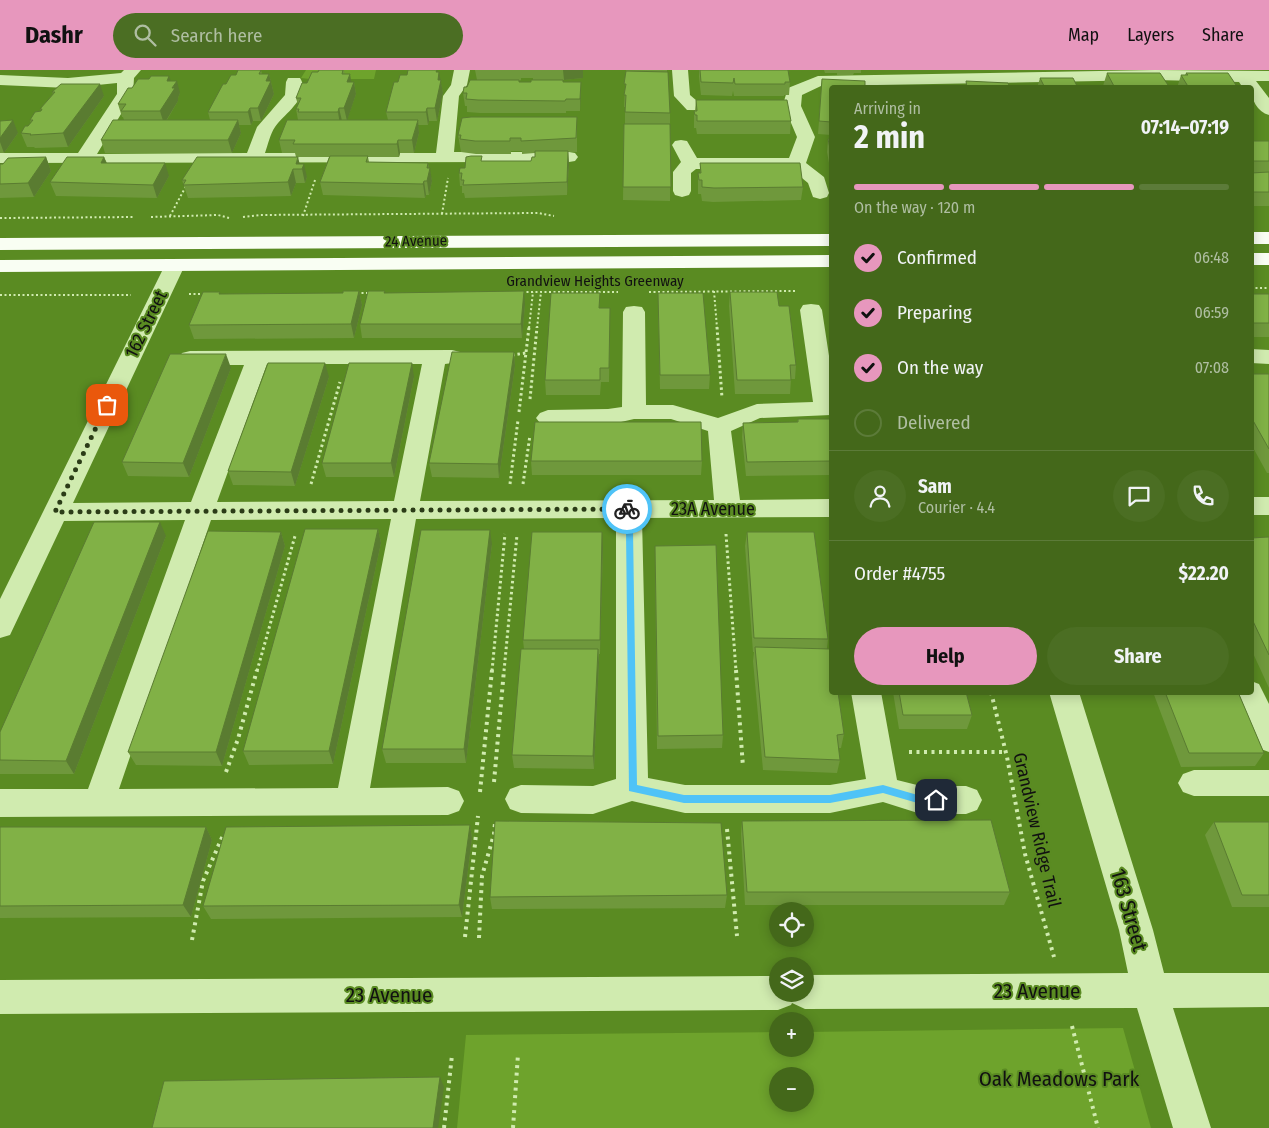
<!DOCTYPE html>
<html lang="en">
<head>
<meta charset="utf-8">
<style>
  :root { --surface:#44681a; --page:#4b6e23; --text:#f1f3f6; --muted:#afbea2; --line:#5c7b39; --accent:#e797bd }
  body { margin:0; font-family:"Fira Sans Condensed",sans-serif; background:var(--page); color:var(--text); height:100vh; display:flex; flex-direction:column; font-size:19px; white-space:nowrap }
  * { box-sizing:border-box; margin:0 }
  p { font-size:16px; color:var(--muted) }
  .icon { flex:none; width:28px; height:28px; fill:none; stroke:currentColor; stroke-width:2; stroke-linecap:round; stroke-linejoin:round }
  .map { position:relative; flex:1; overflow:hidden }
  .drawer { position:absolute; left:829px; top:15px; width:425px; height:610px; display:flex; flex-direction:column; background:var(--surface); border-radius:5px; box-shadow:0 2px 12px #0003 }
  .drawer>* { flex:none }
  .tools { position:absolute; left:769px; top:832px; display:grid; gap:10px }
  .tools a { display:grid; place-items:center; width:45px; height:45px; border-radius:50%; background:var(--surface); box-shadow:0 2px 12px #0003; font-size:25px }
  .pin { position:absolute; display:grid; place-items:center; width:42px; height:42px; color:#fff; margin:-21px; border-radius:10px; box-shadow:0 2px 8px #0006 }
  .courier { position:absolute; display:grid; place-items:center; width:50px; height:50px; margin:-25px; border:4px solid #4fc3f7; border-radius:50%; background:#fff; color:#222; box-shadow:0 1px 6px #0007 }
  .head em { font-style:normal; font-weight:700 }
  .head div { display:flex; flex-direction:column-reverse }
  .head { display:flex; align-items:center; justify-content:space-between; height:85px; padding:0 25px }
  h1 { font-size:32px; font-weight:700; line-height:38px }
  .bar { display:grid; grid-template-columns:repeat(4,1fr); gap:8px 5px; align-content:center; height:60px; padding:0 25px }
  .bar i { height:6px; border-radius:4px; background:var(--line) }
  .bar .selected { background:var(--accent) }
  .bar p { grid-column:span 4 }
  .line { display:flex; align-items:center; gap:12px; padding:0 25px; border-top:1px solid var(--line) }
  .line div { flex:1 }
  .round { display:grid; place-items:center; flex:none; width:52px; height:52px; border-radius:26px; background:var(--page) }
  ol { padding:0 25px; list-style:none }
  li { display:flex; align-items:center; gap:15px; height:55px }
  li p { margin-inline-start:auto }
  li .icon { padding:5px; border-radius:50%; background:var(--accent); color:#111; stroke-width:4 }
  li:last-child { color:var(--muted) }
  li i { width:28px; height:28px; border:2px solid var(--line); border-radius:50% }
  .button { display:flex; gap:10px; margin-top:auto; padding:10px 25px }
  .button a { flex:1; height:58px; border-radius:30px; background:var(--accent); color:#111; font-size:20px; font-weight:700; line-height:58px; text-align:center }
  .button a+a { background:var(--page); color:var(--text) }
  header { display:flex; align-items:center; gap:30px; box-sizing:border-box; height:70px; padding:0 25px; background:var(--accent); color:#111 }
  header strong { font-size:24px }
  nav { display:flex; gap:28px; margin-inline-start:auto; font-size:18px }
  .search { width:350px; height:45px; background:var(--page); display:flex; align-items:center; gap:12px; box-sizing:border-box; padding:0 18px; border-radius:28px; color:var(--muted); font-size:19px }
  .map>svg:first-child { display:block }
  .green { fill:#6ea32c; fill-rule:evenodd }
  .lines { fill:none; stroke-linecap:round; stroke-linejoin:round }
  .path-far2 { stroke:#d0ebaf; stroke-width:2; stroke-dasharray:2 2.5; stroke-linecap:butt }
  .path-far1 { stroke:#d0ebaf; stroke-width:3; stroke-dasharray:2.5 3; stroke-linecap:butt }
  .path { stroke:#d0ebaf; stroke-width:4; stroke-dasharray:3 4.5; stroke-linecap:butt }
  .minor { fill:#d0ebaf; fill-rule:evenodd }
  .major { fill:#f9fef3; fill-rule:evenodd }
  .wall { fill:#6f983c; fill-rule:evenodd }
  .shaded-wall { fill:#5a7c31 }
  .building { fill:#81b146; stroke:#5a7c31 }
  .route { fill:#4fc3f7 }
  .done { stroke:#2b3c17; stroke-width:5; stroke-dasharray:0 9 }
  .labels { text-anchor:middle; stroke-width:4; stroke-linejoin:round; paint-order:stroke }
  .far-street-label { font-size:15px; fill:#111; stroke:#5a8b22 }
  .street-label { font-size:18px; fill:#111; stroke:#5a8b22 }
  .near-street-label { font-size:21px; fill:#111; stroke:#5a8b22 }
  .near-park-label { font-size:21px; fill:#111; stroke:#5a8b22 }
</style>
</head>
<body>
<header>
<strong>Dashr</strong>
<div class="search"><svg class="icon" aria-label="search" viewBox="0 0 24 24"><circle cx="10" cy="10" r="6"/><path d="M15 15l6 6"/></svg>Search here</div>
<nav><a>Map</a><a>Layers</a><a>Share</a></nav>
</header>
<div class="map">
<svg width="1269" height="1058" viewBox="0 0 1269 1058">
  <rect width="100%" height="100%" fill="#5a8b22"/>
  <path class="green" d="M306,0H376L374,9H310L301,8Z
    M1123,958L1151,1058H457L466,965L777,962L778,979H805V962ZM778,1006H805V1034H778Z"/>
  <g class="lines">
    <path class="path-far2" d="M442,144L448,108
      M170,146L186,116
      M303,146L315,110
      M151,147L218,145L229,148
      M243,147L260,145L538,143L554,146
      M0,148L135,147
      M1251,218H1269
      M714,221L717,258
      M522,222H618
      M649,222L796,221
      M357,223H371
      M189,224H206
      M0,225H131
      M529,258L533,222
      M537,258L541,222"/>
    <path class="path-far1" d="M717,257L722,328
      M512,285L526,283
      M530,329L537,257
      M519,342L529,257
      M311,414L340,312
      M510,414L518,350
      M523,414L530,365
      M726,464L736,601
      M257,601L295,466
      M492,601L505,464
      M504,601L517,465"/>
    <path class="path" d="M736,600L743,697
      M991,622L1007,687L1025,784L1054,887
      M909,682H1005
      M226,702L238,669L257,600
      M494,712L504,600
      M480,722L492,600
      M727,759L737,866
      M465,867L478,746
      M479,868L482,806L494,764L495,753
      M192,870L203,811L224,763
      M1072,956L1098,1058
      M444,1058L452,985
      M513,1058L518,984"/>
    <path class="minor" d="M124,0H141L134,8L133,24L97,84L247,83L257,57L285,25L286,12L288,8H300C312,26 284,44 275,57C270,64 268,75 265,83H436L443,26L451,15L454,0H470L467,15L459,26L454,82H569L575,83L578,87L575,91L569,92L0,93V83H78L117,24V13L68,18L0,15V5L68,8L121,3Z
      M672,0H688L690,25L697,31H784L788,18L818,6L1155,0L1269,1V11H1256L1269,28V45C1257,42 1251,29 1251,18H1243L1239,12L1155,10L821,16L802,25L801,36L815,67L806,93L824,107L829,123L827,127L820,129L813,127L808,113L791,99H696L691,103V121L689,125L682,127L675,125L673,121V102L681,92L672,75L675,71L681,70L687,71L697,88H789L797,67L786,41L687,40L674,26Z
      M175,189L182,191L185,195L73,433L191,432L244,295H190L182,293L179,288L182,283L190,281L452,280L460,282L463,287L460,292L445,294L420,431L714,430L708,361L671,349H634L608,355L548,356L540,353L536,348L540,343L548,340L608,339L622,337L623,242L626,237L634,236L642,237L645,242L646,335H673L718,348L757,334L813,332L800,240L803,235L811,234L819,235L822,240L831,299V345L760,348L731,361L740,430L831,429V447L642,448L648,708L685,715H830L866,709L851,622H881L897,710L921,716H966L977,720L982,730L977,740L966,744H921L883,732L830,743H685L632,731L593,744L521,743L510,739L505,729L510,719L521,715L593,716L616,709V448L416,449L370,718L448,717L459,721L464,731L459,741L448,745L0,747V719H88L185,450L64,451L10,565L0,568V529L165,195L168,191ZM267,294H422L394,431L217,432ZM391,449L338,718L119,719L211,450Z
      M1251,279L1269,280V294L1251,293Z
      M1251,427H1269V445H1251Z
      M1251,611L1259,614L1269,634V682L1258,678L1234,622H1251Z
      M1049,622H1079L1153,860L1164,903H1269V937L1173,938L1211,1058H1173L1137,938L805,939L792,933L791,935L778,940L0,944V910L778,906V924H805V905L1128,903L1119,860Z
      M1194,700H1269V726H1194L1183,722L1178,713L1183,704Z"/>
    <path class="major" d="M1251,162H1269V174H1251Z
      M831,164V176L0,180V168Z
      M1251,183H1269V195H1251Z
      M831,185V197L0,202V190Z"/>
  </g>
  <path class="wall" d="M261,0L262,4H269L274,24L261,51H253L251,55H239L241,63L232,83H105L101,70L124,50L123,47H122L118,34L132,18L149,9L169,6L170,11L180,23L178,28V31L167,50H210L208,42L226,14L236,5Z
    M319,0H344L345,4L351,12H354L356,24L347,50H388L386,42L398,12L407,5L438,2L440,10L443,23L437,51H429L428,55H418L419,63L414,83H400L399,87H368L369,92L428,93L432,111L429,125H426L425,128L323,125L320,112L329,87H296L295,83H282L279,70L298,50L296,39L298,35L296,28L307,13L318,2Z
    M475,0H583V8L563,10V12H581L580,41H566V43H480L467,42V36H465L463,23L467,17L482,10H477ZM521,8H533V10L531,12H519V11L521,10Z
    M626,0H667L670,43V131L623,130L624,54H625V37H624Z
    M699,0H788L790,12L789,25H784V26H734L733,21L732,26L701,25L699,7Z
    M824,0H861V3H854L853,5H837V3H825Z
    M1107,3L1170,18H1104L1103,16Z
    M1186,3L1238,18H1177L1181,5H1185Z
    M1040,8L1078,18H1037Z
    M822,9L831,18V65L818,64Z
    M52,22L104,26L68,77L35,78L34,77H27L21,63L31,53L30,50L41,41L40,39L53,24Z
    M696,30L791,51L790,64H697L696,58H694V41H695Z
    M1251,36L1254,40L1251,48Z
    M0,51L18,63L4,83H0Z
    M577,60V82H568L569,95L567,125L465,128L464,123H462V116H460L459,103L465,98L483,91H531L535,87V83L522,84V81H511V84H476L461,82L458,65Z
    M828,69H831V104L827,82Z
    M1251,71H1269V136H1251Z
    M46,87L51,101L34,127L0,128V94Z
    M104,87L107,93L169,106L157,128L56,126L50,112Z
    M700,93L803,117L801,130L713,132L702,131L701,124H698V103H700Z
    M300,94L307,107L305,113H296L291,126L188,128L182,110Z
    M359,221L362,235L354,268L194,269L189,255L221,224L343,223Z
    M730,222L779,236L796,295L795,309H791L790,324H735L729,236Z
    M385,223L525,235L522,268H362L360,254Z
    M658,223L710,305L709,319H660Z
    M1251,224H1269V267H1251Z
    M600,238H610L609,312H601L600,325H546L545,310Z
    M514,282L515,296L499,408L432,407L429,393Z
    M231,298L189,407L128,406L122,392Z
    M1251,304H1269V403H1267L1251,374Z
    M329,307L295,416L233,415L228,401Z
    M414,307L394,407H326L322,393Z
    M798,349H831V405L746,406L742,367L743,353L797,352Z
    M531,391H702L701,405H532Z
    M378,459L381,473L333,694L249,695L243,681Z
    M281,462L285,476L222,696L136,695L128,682Z
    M747,462L828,569L827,578L844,664L841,678H838L840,690L837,703L763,700L753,591L754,582H753L745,476Z
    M166,466L74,704H0V662Z
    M1269,467V618L1251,579V468Z
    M492,474L466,693H386L382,679Z
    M655,476L723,665L722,678L657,679Z
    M603,477L600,584H599V593L594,699L514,698L512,685L524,579L523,570Z
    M893,622H966L972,645L967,659H899Z
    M1153,622H1238L1264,683L1255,696L1181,697Z
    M742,751L1010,822L1004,835H745L741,764Z
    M1214,752H1269V837H1232L1205,765Z
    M470,755L472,768L462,847L211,849L203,836Z
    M0,757H206L212,770L191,847L0,848Z
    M727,825L725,838L492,839L490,827Z"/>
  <path class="shaded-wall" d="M437,0L438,8L439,2L443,23L437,51L435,38Z
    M563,0H583V8L564,10Z
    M269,4L274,24L261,51L258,38L266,11Z
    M350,4L352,16L354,12L356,24L347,51L344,38L347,12Z
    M169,6L173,17L177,11L180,23L178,28V31L164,54L160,41L167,11Z
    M581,12V25L580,41V29Z
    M100,14L104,26L68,77L63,63Z
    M250,38L253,51L251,55L248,42Z
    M339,38L342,51L340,55L338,42Z
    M427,38L429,51L428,55L426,42Z
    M13,50L18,63L4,83L0,72V68Z
    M238,50L241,63L232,83L228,70Z
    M418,50L419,63L414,83L412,70Z
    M398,70L400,83L399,87L397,74Z
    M568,81L569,95L567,125V112Z
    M46,87L51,101L34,127L28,113Z
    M104,87L109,100L101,93Z
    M298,87L301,99L296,94Z
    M165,93L169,106L157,128L153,115Z
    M428,93L429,103L430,98L432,111L429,125L427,111V98Z
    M304,94L307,107L305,113L302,99Z
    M293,99L296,113L291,126L288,112Z
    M424,111L426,125L425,128L423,114Z
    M359,221L362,235L354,268L351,254Z
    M524,221L525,235L522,268L521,254Z
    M514,282L515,296L499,408L498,394Z
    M226,284L231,298L189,407L183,393Z
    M325,293L329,307L295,416L291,402Z
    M412,293L414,307L394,407L391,393Z
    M160,452L166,466L74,704L66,691Z
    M378,459L381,473L333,694L329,681Z
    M490,460L492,474L466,693L464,679Z
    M281,462L285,476L222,696L216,682Z
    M602,462L603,477L600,584V570Z
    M598,579L599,593L594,699L593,686Z
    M470,755L472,768L462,847L459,835Z
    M206,757L212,770L191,847L183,835Z
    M440,1007L444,1017L438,1058H433Z"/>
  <path class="building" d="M238,0H261L259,4H269L266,11H271L258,38H250L248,42H208L223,14H226L231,5H236Z
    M319,0H343L342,4H350L347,12H354L344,38H339L338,42H298L299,39H296L301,28H296L302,13H307L312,2H318Z
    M408,0H437L436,2H439L438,10H441L435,38H427L426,42H386L394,12H398L400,5H407Z
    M700,0H788L790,12H785V14H735L734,8L733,13L701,12Z
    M626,1L668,2L670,43L625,42L626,25H624L626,14H624Z
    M1107,3H1160L1170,18H1115Z
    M1186,3H1228L1238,18H1189L1181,5H1188Z
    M151,6H169L167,11H177L172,18H175L160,41H121L126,34H118L128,18H132L138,9H149Z
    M1040,8H1073L1078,18H1045Z
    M822,9L865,11V18H831V52L819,51Z
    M470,10H519V12H531V10H563V12H581L580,29H566L565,31L478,30L466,29L467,23H463L464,17H467Z
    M966,11L1008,13L1010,18H967Z
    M61,14H100L63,63L30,65L31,64L21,63L25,56H28L33,50H30L35,42L41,41L42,39H40L55,22H52Z
    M696,30H787L791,51H697V45H695L694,41H697Z
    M471,47H577L576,68L521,71V68H510V71H475L460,69L461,65H458L462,48Z
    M13,50L0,68V51Z
    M113,50H238L228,70H101Z
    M287,50H418L412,70H398L397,74H293L295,70H279Z
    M624,54H670L671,117H623Z
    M828,69H831V83Z
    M1251,71H1269V91H1251Z
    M535,81H568L567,112L463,115L464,110H461L462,103H459L460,98H465L466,87L471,86H482L481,91H531L532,87H535Z
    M330,86H368L366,92L428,93L427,98H430L427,111H424L423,114L320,112Z
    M46,87L28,113L0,114V94H3L8,88Z
    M67,87H104L101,93H165L153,115L50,112Z
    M197,87H298L296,94H304L302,99H293L288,112L183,115L186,110H182Z
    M700,93H800L803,117L714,118L702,117V110H699L698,103H701Z
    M1269,102V122H1251V103Z
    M343,221H359L351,254L189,255L203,222H220L219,224L343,223Z
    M368,221H385L384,223L524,221L521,254H360Z
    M730,222H777L779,236H789L796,295H790L791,310H737Z
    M551,223H600L599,238H610L609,298H600V310H545Z
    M658,223H703L710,305H660Z
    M1251,224H1269V253H1251Z
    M452,282H514L498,394L429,393Z
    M170,284H226L183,393L122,392Z
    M268,293H325L291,402L228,401Z
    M349,293H412L391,393H322Z
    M1251,304H1269V379L1251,347Z
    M798,349H831V391L747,392L743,353L798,352Z
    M535,352H701L702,391H531Z
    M94,452H160L66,691L0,690V662Z
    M305,459H378L329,681H243Z
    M421,460H490L464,679H382Z
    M208,461L281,462L216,682H128Z
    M532,462H602L600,570H523Z
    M747,462H814L828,569L754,568Z
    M1269,467V585L1251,547V468Z
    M716,475L723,665L658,666L655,476Z
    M755,577L831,579V622H838L844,664L837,665L840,690L765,687Z
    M521,579H598L593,686L512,685Z
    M899,622H966L972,645H903Z
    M1165,622H1238L1264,683H1189Z
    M991,750L1010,822H747L742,751Z
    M495,751L721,753L727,825L490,827Z
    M1214,752H1269V825H1242Z
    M470,755L459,835L203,836L226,757Z
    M0,757H206L183,835L0,836Z
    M440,1007L433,1058H152L164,1011Z"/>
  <path class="route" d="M629,437L633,439V461L637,715L684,725H830L883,715L921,726H936L941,730L939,733L921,734L883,723L830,733H684L629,721L626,461L625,442L623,439Z"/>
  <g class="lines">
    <path class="done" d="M107,335L55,442L627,439"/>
  </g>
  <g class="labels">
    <g class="far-street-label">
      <text transform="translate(416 171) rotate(-1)" y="5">24 Avenue</text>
      <text x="595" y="216">Grandview Heights Greenway</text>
    </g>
    <g class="street-label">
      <text transform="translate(146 254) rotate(-64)" y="6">162 Street</text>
      <text x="713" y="445">23A Avenue</text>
      <text transform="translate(1037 760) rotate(77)" y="6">Grandview Ridge Trail</text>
    </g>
    <g class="near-street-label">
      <text transform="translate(1129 840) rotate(74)" y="7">163 Street</text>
      <text x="1037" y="928">23 Avenue</text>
      <text x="389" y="932">23 Avenue</text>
    </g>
    <g class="near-park-label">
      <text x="1059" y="1016">Oak Meadows Park</text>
    </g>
  </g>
</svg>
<div class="tools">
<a><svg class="icon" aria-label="locate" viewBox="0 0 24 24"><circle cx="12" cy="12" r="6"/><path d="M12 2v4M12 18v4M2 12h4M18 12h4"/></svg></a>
<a><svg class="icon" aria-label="layers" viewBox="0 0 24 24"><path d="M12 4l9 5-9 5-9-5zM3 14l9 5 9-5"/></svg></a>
<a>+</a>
<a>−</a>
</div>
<div class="pin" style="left:107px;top:335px;background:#ea580c"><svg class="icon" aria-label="bag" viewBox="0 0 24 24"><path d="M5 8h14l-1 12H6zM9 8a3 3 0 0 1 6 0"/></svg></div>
<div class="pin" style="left:936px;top:730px;background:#1f2937"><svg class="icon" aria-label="home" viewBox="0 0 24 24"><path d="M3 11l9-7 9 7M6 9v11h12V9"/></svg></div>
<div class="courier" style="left:627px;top:439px"><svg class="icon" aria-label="bike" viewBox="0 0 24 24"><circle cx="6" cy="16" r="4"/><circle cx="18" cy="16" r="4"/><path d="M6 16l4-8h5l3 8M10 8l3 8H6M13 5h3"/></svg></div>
<section class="drawer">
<div class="head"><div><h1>2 min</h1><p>Arriving in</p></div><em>07:14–07:19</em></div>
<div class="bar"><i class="selected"></i><i class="selected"></i><i class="selected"></i><i></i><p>On the way · 120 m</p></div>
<ol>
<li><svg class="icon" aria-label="check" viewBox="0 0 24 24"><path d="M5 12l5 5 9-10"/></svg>Confirmed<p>06:48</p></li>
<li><svg class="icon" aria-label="check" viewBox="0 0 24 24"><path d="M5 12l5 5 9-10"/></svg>Preparing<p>06:59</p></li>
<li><svg class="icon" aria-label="check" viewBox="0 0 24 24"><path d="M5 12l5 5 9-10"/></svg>On the way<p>07:08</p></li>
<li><i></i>Delivered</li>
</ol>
<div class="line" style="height:90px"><a class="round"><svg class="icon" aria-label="person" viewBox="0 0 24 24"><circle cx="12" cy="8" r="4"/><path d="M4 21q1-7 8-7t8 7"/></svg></a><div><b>Sam</b><p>Courier · 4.4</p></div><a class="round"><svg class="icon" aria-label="chat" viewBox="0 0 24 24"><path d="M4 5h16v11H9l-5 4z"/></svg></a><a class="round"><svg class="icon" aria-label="phone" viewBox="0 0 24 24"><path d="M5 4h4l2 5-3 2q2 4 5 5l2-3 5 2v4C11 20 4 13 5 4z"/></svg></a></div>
<div class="line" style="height:65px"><div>Order #4755</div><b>$22.20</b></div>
<div class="button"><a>Help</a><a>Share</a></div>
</section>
</div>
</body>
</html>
